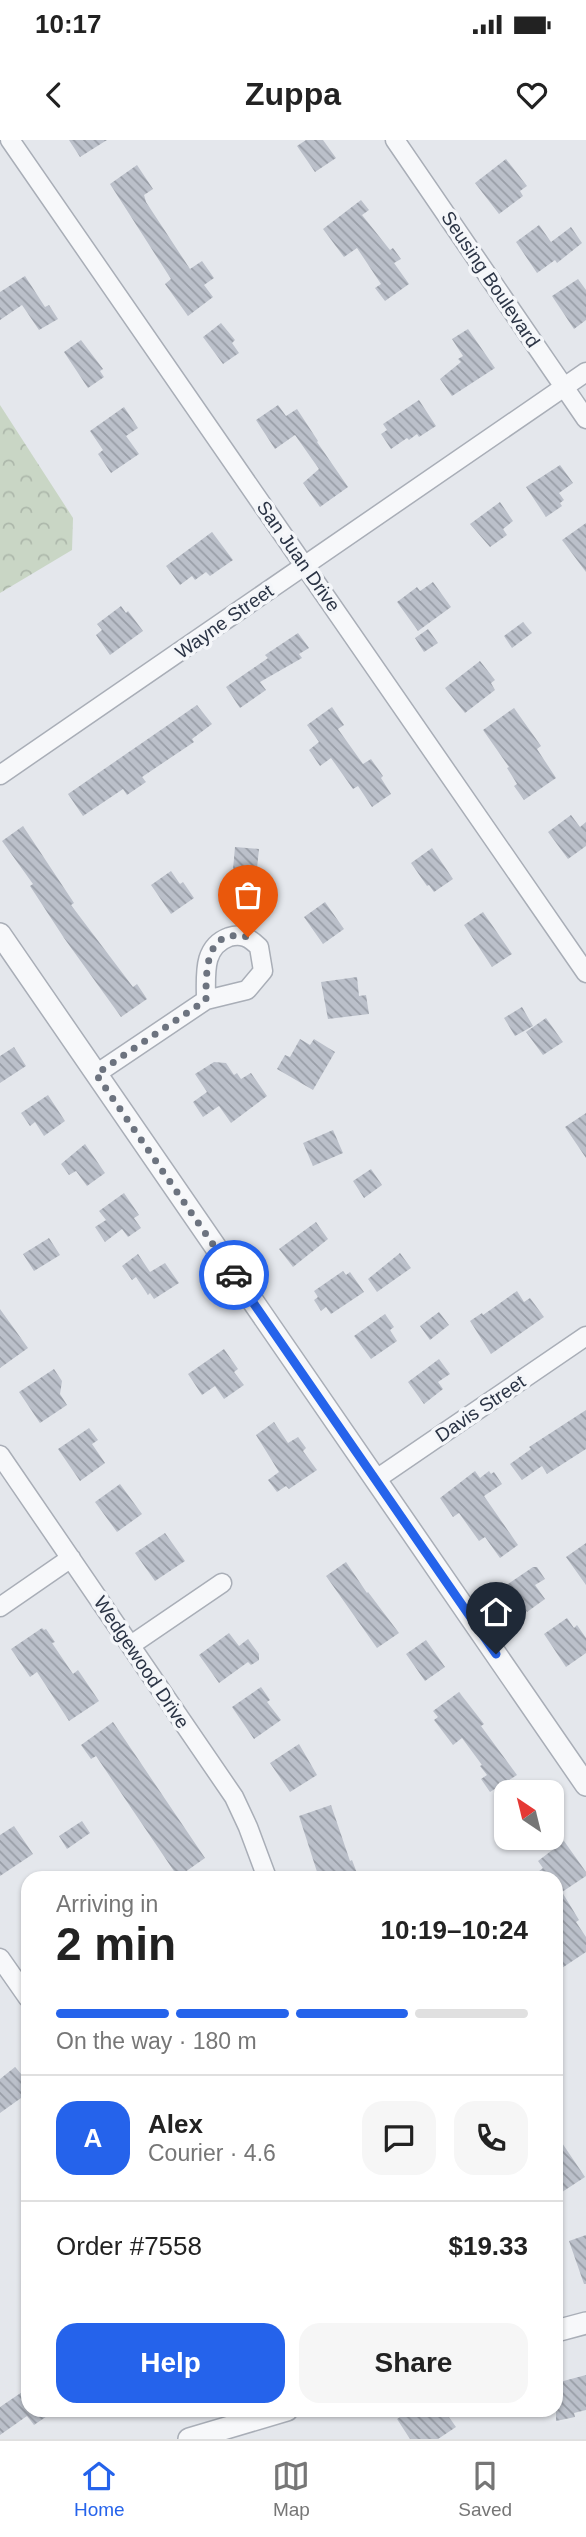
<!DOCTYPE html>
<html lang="en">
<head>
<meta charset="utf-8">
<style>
  :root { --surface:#fff; --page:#f6f6f6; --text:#222; --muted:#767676; --line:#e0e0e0; --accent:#2563eb }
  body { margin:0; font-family:Arial,sans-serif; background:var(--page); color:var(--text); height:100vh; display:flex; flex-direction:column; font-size:26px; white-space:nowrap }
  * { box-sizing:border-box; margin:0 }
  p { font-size:23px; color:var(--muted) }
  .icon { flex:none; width:38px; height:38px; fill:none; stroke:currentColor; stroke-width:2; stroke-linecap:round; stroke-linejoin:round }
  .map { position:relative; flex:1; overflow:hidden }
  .drawer { position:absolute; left:21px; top:1731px; width:542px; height:546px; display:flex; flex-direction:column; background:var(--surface); border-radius:21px; box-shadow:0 2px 5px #0004 }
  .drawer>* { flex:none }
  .needle { width:46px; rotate:325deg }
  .buttons { position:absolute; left:494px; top:1640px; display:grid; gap:14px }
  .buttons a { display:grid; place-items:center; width:70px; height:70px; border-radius:14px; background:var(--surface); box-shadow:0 2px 5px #0004; font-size:35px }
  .pin { position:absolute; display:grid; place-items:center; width:60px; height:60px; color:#fff; margin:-72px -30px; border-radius:50% 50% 50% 0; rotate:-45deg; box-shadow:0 0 7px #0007 }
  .pin .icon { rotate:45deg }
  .courier { position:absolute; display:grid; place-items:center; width:70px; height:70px; margin:-35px; border:5px solid #2563eb; border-radius:50%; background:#fff; color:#222; box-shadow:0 2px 9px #0007 }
  .overview em { font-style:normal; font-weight:700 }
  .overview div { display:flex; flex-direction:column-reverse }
  .overview { display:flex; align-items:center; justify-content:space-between; height:119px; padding:0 35px }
  h1 { font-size:46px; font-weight:700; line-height:52px }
  .bar { display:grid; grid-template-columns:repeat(4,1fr); gap:10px 7px; align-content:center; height:84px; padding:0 35px }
  .bar i { height:9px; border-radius:5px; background:var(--line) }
  .bar .active { background:var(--accent) }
  .bar p { grid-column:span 4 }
  .line { display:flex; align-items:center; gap:18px; padding:0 35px; border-top:2px solid var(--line) }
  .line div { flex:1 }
  .round { display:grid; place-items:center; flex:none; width:74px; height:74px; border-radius:21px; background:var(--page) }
  .primary-button { display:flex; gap:14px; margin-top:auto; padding:14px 35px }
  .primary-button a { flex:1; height:80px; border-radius:21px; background:var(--accent); color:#fff; font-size:28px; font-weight:700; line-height:80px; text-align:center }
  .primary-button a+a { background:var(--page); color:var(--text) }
  .status { display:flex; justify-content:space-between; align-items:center; height:49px; padding:0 35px; background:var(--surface); direction:ltr }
  .status svg { height:19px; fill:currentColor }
  header { display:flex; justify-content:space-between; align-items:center; height:91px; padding:0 35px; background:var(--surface); font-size:32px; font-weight:700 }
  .tabs { display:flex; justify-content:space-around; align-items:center; height:98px; border-top:2px solid var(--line); background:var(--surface); font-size:19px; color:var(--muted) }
  .tabs a { display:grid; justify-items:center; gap:4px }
  .tabs .active { color:var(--accent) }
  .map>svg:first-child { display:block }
  .forest { fill:url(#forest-crowns) }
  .building { fill:url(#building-back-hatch) }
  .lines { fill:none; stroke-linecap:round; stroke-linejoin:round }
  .minor-casing { stroke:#a9aeb7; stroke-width:21 }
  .tertiary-casing { stroke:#a9aeb7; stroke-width:24 }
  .minor { stroke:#f7f8fa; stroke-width:18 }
  .tertiary { stroke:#f7f8fa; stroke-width:21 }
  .done { stroke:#6c737f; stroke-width:7; stroke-dasharray:0 12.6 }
  .route { stroke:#2563eb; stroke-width:9 }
  .labels { text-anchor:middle; stroke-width:7; stroke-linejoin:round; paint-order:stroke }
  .street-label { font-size:19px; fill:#2b3445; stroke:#f4f6f9 }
</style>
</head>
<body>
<div class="status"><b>10:17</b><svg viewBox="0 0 49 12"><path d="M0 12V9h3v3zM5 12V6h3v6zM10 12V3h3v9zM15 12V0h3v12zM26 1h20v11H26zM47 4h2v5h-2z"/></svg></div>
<header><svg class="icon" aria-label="back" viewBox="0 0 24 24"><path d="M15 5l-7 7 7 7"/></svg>Zuppa<svg class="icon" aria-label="heart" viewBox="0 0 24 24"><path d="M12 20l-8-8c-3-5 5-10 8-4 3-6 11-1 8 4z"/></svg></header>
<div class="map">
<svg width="586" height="2299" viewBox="0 0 586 2299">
  <defs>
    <pattern id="forest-crowns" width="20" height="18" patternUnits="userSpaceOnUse" patternTransform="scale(1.75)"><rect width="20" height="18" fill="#c9d6c5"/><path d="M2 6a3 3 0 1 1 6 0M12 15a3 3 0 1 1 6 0" fill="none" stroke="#adb8ab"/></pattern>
    <pattern id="building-back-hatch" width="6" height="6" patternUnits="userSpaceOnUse" patternTransform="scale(1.75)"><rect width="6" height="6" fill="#bbc0ca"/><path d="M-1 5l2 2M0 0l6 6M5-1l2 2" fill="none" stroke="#989da6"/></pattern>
  </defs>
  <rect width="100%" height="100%" fill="#e4e7ec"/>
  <path class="forest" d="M0,265L73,378L72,410L0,453Z"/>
  <path class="building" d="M69,0H107L80,17Z
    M306,0H323L336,18L315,32L297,6Z
    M506,19L527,46L520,51L523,56L499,74L475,43Z
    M137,25L153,49L144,55L146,62L190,129L202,121L214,138L204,145L213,157L188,176L165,144L171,139L110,44Z
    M361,60L369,70L362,75L390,110L393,108L401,119L394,123L409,144L385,161L375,148L381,144L357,108L344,117L323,89Z
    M539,85L551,102L571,87L582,103L557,123L555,120L537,133L516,102Z
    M25,136L45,167L49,165L58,179L39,190L22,165L0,180V152Z
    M578,139L586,150V180L574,189L552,156Z
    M221,183L235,200L232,203L239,213L223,224L203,197Z
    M468,189L495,228L452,256L440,239L461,222L458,219L463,216L452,199Z
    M81,200L103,229L100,231L104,237L88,248L64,212Z
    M419,260L436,286L419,297L417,294L409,300L407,298L391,309L381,294L387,290L383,284Z
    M278,265L286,276L297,269L318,301L317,302L348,347L320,367L303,343L319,329L295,295L275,309L256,280Z
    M124,267L138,288L126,296L139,314L111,333L98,314L103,310L90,291Z
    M560,325L573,343L559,353L564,360L560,363L562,366L546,377L526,347Z
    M500,362L513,381L503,389L507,395L490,407L470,384Z
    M586,383V432L562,400Z
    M212,392L233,420L210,436L206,432L195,440L192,436L180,445L166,426Z
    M433,442L451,467L418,491L397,462L417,447L420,451Z
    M121,466L126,473L128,471L143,491L110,515L96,495L102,490L97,484Z
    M523,482L532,493L512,508L504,496Z
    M428,489L438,503L424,512L415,498Z
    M298,493L309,508L299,514L302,518L260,542L266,550L240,568L226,547L268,518L265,515Z
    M480,521L495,540L491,543L495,550L465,573L445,548Z
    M197,565L212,584L192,599L194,602L142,637L146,642L127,655L123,649L83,676L68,654Z
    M332,567L344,585L338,589L363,624L371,619L383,636L381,638L391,654L372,667L358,646L353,649L331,618L320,626L309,610L319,602L307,585Z
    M514,568L541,606L537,609L556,638L524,660L514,646L517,644L507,628L509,627L483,590Z
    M571,675L580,687L586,682V706L568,719L548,692Z
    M23,686L74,763L71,765L133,847L137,844L147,859L121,877L64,798L30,746L33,744L2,701Z
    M235,707L259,709L257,728L261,729L260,744L232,741Z
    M432,708L453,739L434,752L429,745L427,746L411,723Z
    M171,731L180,744L183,742L194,758L171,774L151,745Z
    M325,762L344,789L323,804L304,777Z
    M483,772L512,814L492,827L464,785Z
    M357,837L359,856L366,855L369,874L328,879L321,842Z
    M522,867L533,886L515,896L504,878Z
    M546,878L563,902L543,915L526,892Z
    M300,899L310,905L314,899L335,912L313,950L277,929L285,915L290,917Z
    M14,907L26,926L0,943V916Z
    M214,922L226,923L234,935L237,933L241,939L251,933L267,956L231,983L219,966L203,977L193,962L207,952L195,934Z
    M48,955L65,981L44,996L35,982L30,986L21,973Z
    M586,973V1018L565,987Z
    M333,990L343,1013L313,1026L303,1003Z
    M85,1004L105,1033L87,1046L76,1031L69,1035L61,1024Z
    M371,1029L382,1045L364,1058L353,1041Z
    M124,1053L139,1075L134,1078L141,1088L128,1097L122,1089L105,1102L95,1087L106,1080L99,1071Z
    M316,1082L328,1099L293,1127L279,1109Z
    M49,1098L60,1115L34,1131L23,1114Z
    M400,1113L411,1128L377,1152L368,1139Z
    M138,1114L150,1132L165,1123L179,1143L154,1159L150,1153L148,1155L136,1137L132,1140L122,1126Z
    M343,1131L346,1135L350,1132L364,1152L331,1174L326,1167L321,1171L314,1160L318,1157L314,1151Z
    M517,1151L524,1162L530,1158L544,1177L491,1214L470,1181L482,1173L483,1175Z
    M0,1169L28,1208L0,1228Z
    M439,1172L449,1185L430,1200L420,1186Z
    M385,1174L394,1187L390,1190L397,1201L371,1219L354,1196Z
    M224,1209L238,1229L234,1232L244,1245L224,1259L215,1246L202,1255L188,1234Z
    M439,1219L450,1234L438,1242L443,1249L424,1264L408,1242Z
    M54,1229L62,1241L60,1254L67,1265L40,1283L19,1252Z
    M586,1270V1309L547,1334L542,1326L522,1340L510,1324L531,1309L529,1307Z
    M274,1282L288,1303L298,1297L306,1308L303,1311L317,1330L289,1349L286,1346L277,1352L268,1340L279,1332L256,1295Z
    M89,1288L98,1300L92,1304L105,1323L80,1341L58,1309Z
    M475,1331L480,1338L489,1331L491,1334L494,1332L502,1344L484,1356L518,1405L500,1418L485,1397L479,1401L459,1373L453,1377L440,1358Z
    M120,1344L142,1374L117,1392L95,1362Z
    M165,1393L185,1421L155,1441L135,1413Z
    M586,1403V1445L566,1417Z
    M346,1422L367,1453L368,1452L399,1493L377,1508L326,1436Z
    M533,1427H537L545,1439L535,1445L545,1459L527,1472L508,1444Z
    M567,1478L574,1488L577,1485L586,1498V1513L566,1527L544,1494Z
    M42,1488L44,1490L46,1489L55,1502L52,1503L73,1534L78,1530L99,1561L69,1581L37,1532L30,1537L11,1509Z
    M229,1493L239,1506L248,1499L259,1514V1520L251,1525L248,1522L219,1543L199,1515Z
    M426,1500L445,1527L425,1541L406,1514Z
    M261,1547L270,1560L267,1562L281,1580L254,1599L232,1567Z
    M459,1552L484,1584L481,1586L517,1635L490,1652L481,1639L487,1635L480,1626L482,1625L462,1598L453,1605L434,1580L438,1577L433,1571Z
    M113,1582L205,1718L178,1737L96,1616L91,1619L81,1605Z
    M299,1604L317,1635L290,1652L270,1623Z
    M331,1665L350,1721L352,1720L357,1733L354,1735L355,1738H319L299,1676Z
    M82,1681L90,1693L67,1709L59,1696Z
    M14,1686L33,1714L0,1736V1695Z
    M564,1701L586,1732V1736L562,1752L579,1780L576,1782L586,1797V1812L562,1828L556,1821V1738H530L543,1728L538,1721Z
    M15,1927L28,1942V1953L0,1973V1939Z
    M556,1994L585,2037L556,2056Z
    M586,2095V2144H584L569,2101Z
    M586,2235V2270L574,2273L575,2277L556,2281V2243Z
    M28,2248V2270H56L34,2285L27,2276L0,2295V2267Z
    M411,2270H444L456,2287L438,2299H410L397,2279Z"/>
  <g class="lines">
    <defs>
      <path id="minor" d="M10,0L586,833
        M395,0L586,279
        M0,635L586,232
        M96,934L206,860C206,835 202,807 229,797C242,793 250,798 259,807L263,831L247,850L206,860
        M0,1315L234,1657L248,1687L267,1738
        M375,1340L586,1196
        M0,1467L71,1418
        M131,1505L222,1443
        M0,1818L28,1858"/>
      <path id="tertiary" d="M0,794L586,1645
        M556,2191L586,2183
        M189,2299L287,2270"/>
    </defs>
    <use href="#minor" class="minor-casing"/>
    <use href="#tertiary" class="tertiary-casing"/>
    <use href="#minor" class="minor"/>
    <use href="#tertiary" class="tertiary"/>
  </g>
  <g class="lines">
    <path class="done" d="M234,1135L96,934L206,860C206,830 205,787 248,797"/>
    <path class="route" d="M234,1135L496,1514"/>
  </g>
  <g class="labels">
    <g class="street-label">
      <text transform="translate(491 139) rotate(56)" y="7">Seusing Boulevard</text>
      <text transform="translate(299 416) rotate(55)" y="7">San Juan Drive</text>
      <text transform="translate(224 481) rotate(-35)" y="7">Wayne Street</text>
      <text transform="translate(480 1268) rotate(-34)" y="7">Davis Street</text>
      <text transform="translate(142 1522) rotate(56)" y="7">Wedgewood Drive</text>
    </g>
  </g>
</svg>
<div class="buttons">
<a><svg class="needle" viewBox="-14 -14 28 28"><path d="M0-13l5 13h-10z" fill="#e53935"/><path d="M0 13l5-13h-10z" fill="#767676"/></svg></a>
</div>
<div class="pin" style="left:248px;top:797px;background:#ea580c"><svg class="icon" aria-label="bag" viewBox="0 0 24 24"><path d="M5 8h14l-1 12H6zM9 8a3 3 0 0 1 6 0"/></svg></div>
<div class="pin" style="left:496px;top:1514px;background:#1f2937"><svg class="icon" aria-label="home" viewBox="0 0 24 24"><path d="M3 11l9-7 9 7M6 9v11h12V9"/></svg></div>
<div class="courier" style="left:234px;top:1135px"><svg class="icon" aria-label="car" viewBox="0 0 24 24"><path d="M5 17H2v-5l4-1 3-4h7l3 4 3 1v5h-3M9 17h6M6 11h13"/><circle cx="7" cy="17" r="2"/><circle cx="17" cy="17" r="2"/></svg></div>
<section class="drawer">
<div class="overview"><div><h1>2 min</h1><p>Arriving in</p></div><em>10:19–10:24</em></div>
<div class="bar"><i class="active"></i><i class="active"></i><i class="active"></i><i></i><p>On the way · 180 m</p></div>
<div class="line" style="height:126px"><b class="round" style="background:var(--accent);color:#fff">A</b><div><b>Alex</b><p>Courier · 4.6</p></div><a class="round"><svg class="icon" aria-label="chat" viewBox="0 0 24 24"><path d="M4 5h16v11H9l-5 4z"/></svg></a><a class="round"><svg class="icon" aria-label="phone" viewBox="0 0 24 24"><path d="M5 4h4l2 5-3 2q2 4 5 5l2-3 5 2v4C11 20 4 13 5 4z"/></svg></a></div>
<div class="line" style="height:91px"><div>Order #7558</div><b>$19.33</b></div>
<div class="primary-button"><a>Help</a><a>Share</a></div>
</section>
</div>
<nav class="tabs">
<a class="active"><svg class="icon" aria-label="home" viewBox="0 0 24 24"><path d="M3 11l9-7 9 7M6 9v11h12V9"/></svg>Home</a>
<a><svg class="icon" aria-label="map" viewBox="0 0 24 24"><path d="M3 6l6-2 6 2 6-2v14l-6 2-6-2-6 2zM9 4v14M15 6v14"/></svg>Map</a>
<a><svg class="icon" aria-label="saved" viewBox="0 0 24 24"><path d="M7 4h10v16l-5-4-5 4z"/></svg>Saved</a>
</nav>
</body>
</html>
